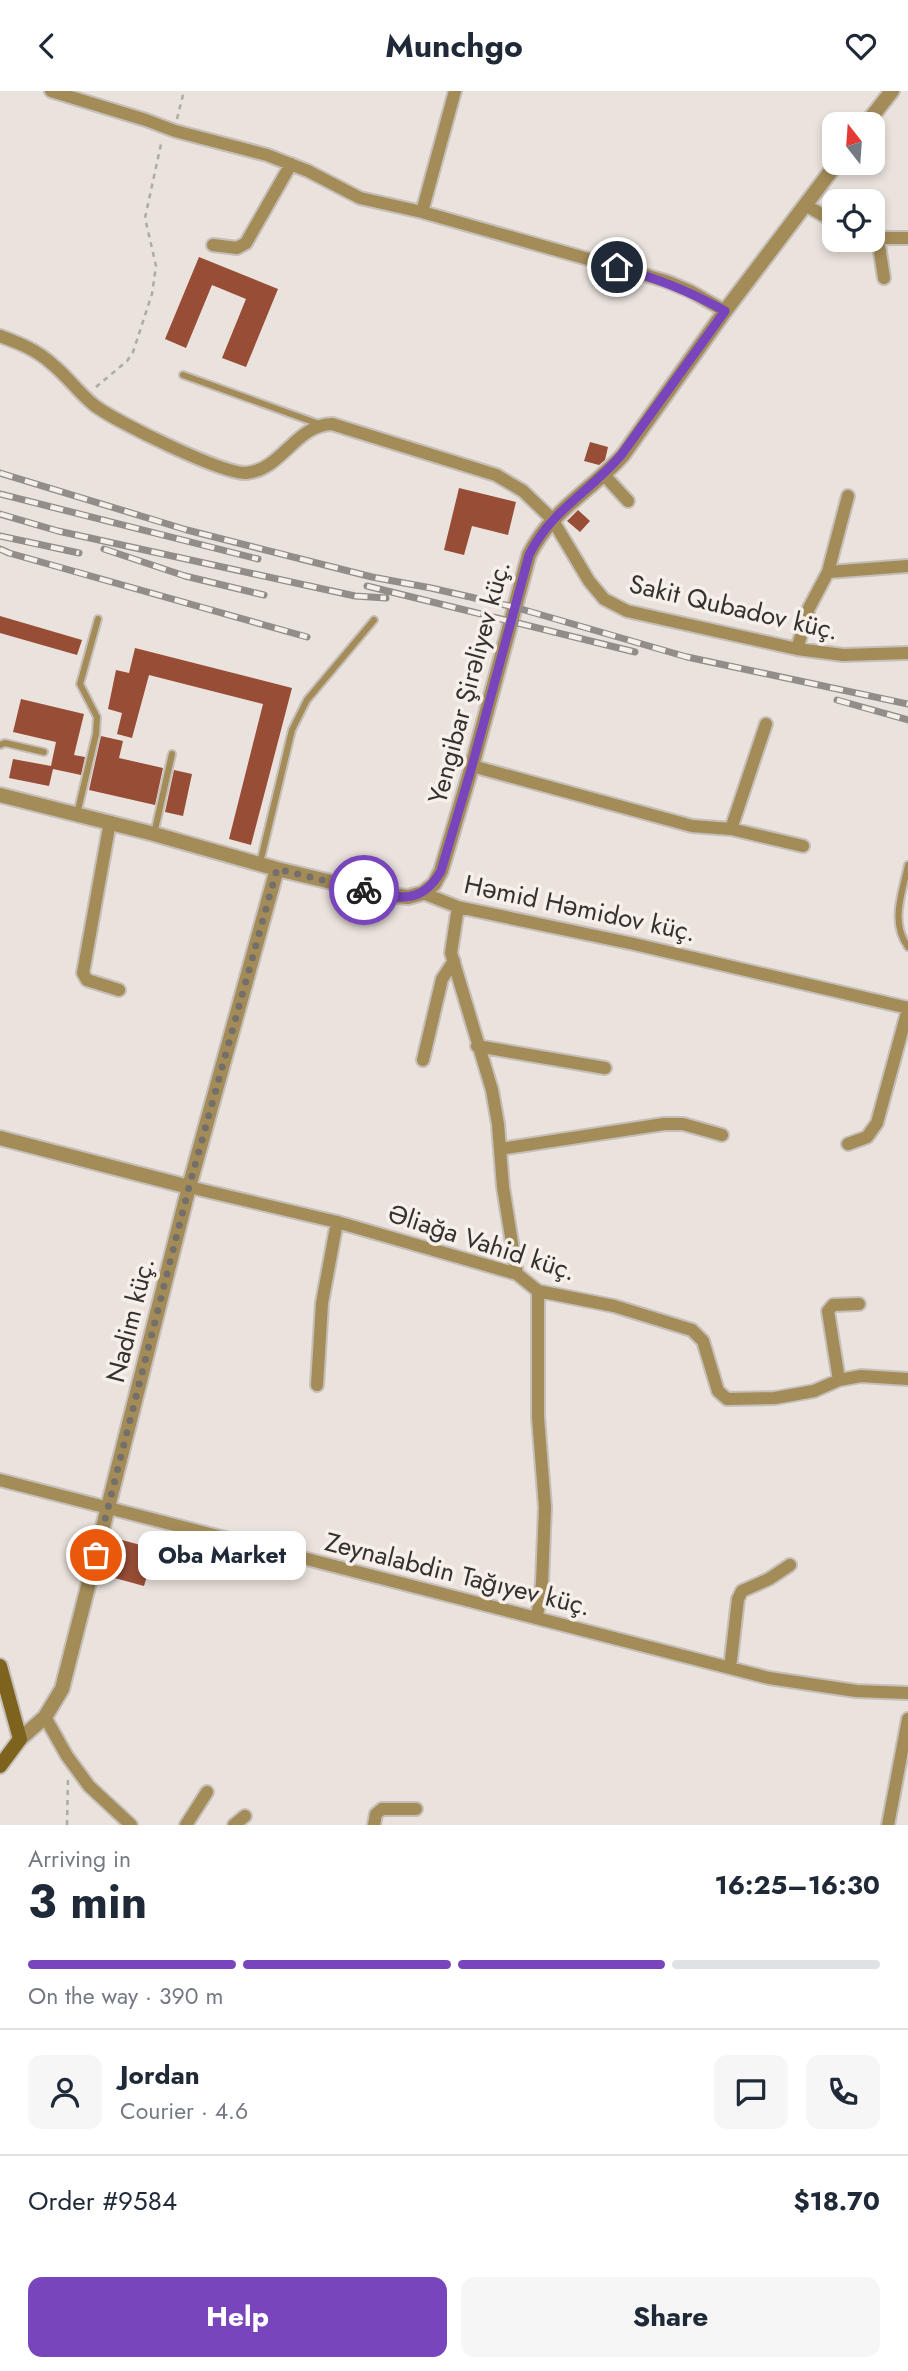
<!DOCTYPE html>
<html lang="en">
<head>
<meta charset="utf-8">
<style>
  :root { --surface:#fff; --page:#f6f6f7; --text:#1f2937; --muted:#747a83; --line:#e0e1e3; --accent:#7845bd }
  body { margin:0; font-family:Jost,sans-serif; background:var(--page); color:var(--text); height:100vh; display:flex; flex-direction:column; font-size:26px; white-space:nowrap }
  * { box-sizing:border-box; margin:0 }
  p { font-size:23px; color:var(--muted) }
  .icon { flex:none; width:38px; height:38px; fill:none; stroke:currentColor; stroke-width:2; stroke-linecap:round; stroke-linejoin:round }
  .map { position:relative; height:1734px; overflow:hidden }
  .drawer { display:flex; flex-direction:column; background:var(--surface); flex:1 }
  .drawer>* { flex:none }
  .needle { width:46px; rotate:343deg }
  .buttons { position:absolute; left:822px; top:21px; display:grid; gap:14px }
  .buttons a { display:grid; place-items:center; width:63px; height:63px; border-radius:14px; background:var(--surface); box-shadow:0 4px 10px #0003; font-size:35px }
  .pin { position:absolute; display:grid; place-items:center; width:60px; height:60px; color:#fff; margin:-30px; border:4px solid #fff; border-radius:50%; box-shadow:0 2px 7px #0007 }
  .courier { position:absolute; display:grid; place-items:center; width:70px; height:70px; margin:-35px; border:5px solid #7845bd; border-radius:50%; background:#fff; color:#222; box-shadow:0 2px 9px #0007 }
  .bubble { position:absolute; height:49px; border-radius:14px; background:var(--surface); box-shadow:0 4px 10px #0003; font-size:23px; font-weight:700; line-height:49px; text-align:center }
  .summary em { font-style:normal; font-weight:700 }
  .summary div { display:flex; flex-direction:column-reverse }
  .summary { display:flex; align-items:center; justify-content:space-between; height:119px; padding:0 28px }
  h1 { font-size:46px; font-weight:700; line-height:52px }
  .bar { display:grid; grid-template-columns:repeat(4,1fr); gap:10px 7px; align-content:center; height:84px; padding:0 28px }
  .bar i { height:9px; border-radius:5px; background:var(--line) }
  .bar .on { background:var(--accent) }
  .bar p { grid-column:span 4 }
  .line { display:flex; align-items:center; gap:18px; padding:0 28px; border-top:2px solid var(--line) }
  .line div { flex:1 }
  .round { display:grid; place-items:center; flex:none; width:74px; height:74px; border-radius:14px; background:var(--page) }
  .button { display:flex; gap:14px; margin-top:auto; padding:14px 28px }
  .button a { flex:1; height:80px; border-radius:14px; background:var(--accent); color:#fff; font-size:28px; font-weight:700; line-height:80px; text-align:center }
  .button a+a { background:var(--page); color:var(--text) }
  header { display:flex; justify-content:space-between; align-items:center; height:91px; padding:0 28px; background:var(--surface); font-size:32px; font-weight:700 }
  .map>svg:first-child { display:block }
  .building { fill:#984d36 }
  .lines { fill:none; stroke-linecap:round; stroke-linejoin:round }
  .service-casing { stroke:#c6bfb9; stroke-width:10 }
  .minor-casing { stroke:#c6bfb9; stroke-width:16 }
  .tertiary-casing { stroke:#c6bfb9; stroke-width:18 }
  .secondary-casing { stroke:#c6bfb9; stroke-width:18 }
  .path { stroke:#b0aaa5; stroke-width:2.5; stroke-dasharray:5 5; stroke-linecap:butt }
  .service { stroke:#a38c58; stroke-width:6 }
  .minor { stroke:#a38c58; stroke-width:12 }
  .tertiary { stroke:#a38c58; stroke-width:14 }
  .secondary { stroke:#7d631e; stroke-width:14 }
  .rail-casing { stroke:#928d88; stroke-width:7 }
  .rail { stroke:#f7efe9; stroke-width:4.5; stroke-dasharray:13; stroke-linecap:butt }
  .done { stroke:#746f6b; stroke-width:7; stroke-dasharray:0 12.6 }
  .route { stroke:#7845bd; stroke-width:9 }
  .labels { text-anchor:middle; stroke-width:7; stroke-linejoin:round; paint-order:stroke }
  .street-label { font-size:26px; fill:#34312e; stroke:#f7efe9 }
</style>
</head>
<body>
<header><svg class="icon" aria-label="back" viewBox="0 0 24 24"><path d="M15 5l-7 7 7 7"/></svg>Munchgo<svg class="icon" aria-label="heart" viewBox="0 0 24 24"><path d="M12 20l-8-8c-3-5 5-10 8-4 3-6 11-1 8 4z"/></svg></header>
<div class="map">
<svg width="908" height="1734" viewBox="0 0 908 1734">
  <rect width="100%" height="100%" fill="#eae2dc"/>
  <path class="building" d="M199,166L278,198L246,276L222,267L246,208L212,194L186,257L165,248Z
    M590,351L608,356L605,369L599,374L584,370Z
    M459,397L516,411L508,444L472,435L464,464L444,459Z
    M578,419L590,430L580,441L567,430Z
    M0,525L82,549L77,564L0,542Z
    M135,557L292,597L251,754L229,748L263,613L149,584L132,647L117,643L122,622L108,618L116,579L129,582Z
    M21,608L84,623L74,664L85,666L81,684L53,678L49,695L9,687L13,668L51,675L56,651L13,641Z
    M101,645L123,650L119,667L163,677L155,714L89,699Z
    M174,679L192,683L183,725L165,721Z
    M122,1449L155,1458L144,1495L111,1486Z"/>
  <g class="lines">
    <defs>
      <path id="service" d="M183,284L319,333
        M0,654L5,652L44,661
        M77,723L96,643L97,626L80,593L98,528
        M154,743L172,663
        M260,772L292,639L307,609L374,529
        M908,774C902,803 890,831 908,856"/>
      <path id="minor" d="M51,0L146,29L175,40L267,64L308,80L360,107L422,121L666,190L690,200L725,220
        M805,114L835,131
        M422,121L455,0
        M873,147H908
        M878,148L884,187
        M213,154L237,157L246,152L291,73
        M0,245C19,252 37,259 52,273C67,285 79,302 94,314C114,330 222,383 246,382C282,379 295,334 332,333L496,384L523,400L552,428L589,490L604,508L627,520L797,558L843,564L908,562
        M604,384L628,410
        M828,481L908,475
        M797,558L809,517L828,481L848,405
        M472,675L692,735L731,738L803,755
        M110,731L83,882L87,889L119,899
        M731,738L766,633
        M423,802L458,816L634,853L908,917
        M458,816L451,862L492,999L498,1033L503,1096L517,1183
        M477,955L605,977
        M423,969L442,888L454,870
        M848,1053L867,1046L877,1032L908,918
        M500,1058L664,1033H683L722,1044
        M189,1096L337,1131L517,1183L538,1200L614,1215L692,1239L703,1250L718,1300L727,1308L775,1307L814,1300L839,1289L861,1285L908,1288
        M839,1289L828,1220L833,1214L859,1213
        M317,1294L322,1212L337,1131
        M0,1389L769,1587L856,1600L908,1602
        M537,1526L542,1492L545,1416L538,1326V1200
        M730,1577L738,1508L742,1500L769,1488L790,1474
        M45,1626L67,1665L89,1695L131,1734
        M186,1734L207,1701
        M234,1734L245,1725
        M374,1734L376,1723L382,1718H416
        M888,1734L908,1628"/>
      <path id="tertiary" d="M866,33L892,0
        M0,704L154,743L277,778L386,804L408,806L423,802L434,793L441,780L472,675L529,464C552,418 590,401 623,364L725,220L837,72
        M0,1047L189,1096
        M20,1648L45,1626L62,1598L189,1096L277,778"/>
      <path id="secondary" d="M0,1575L20,1648L0,1675"/>
    </defs>
    <use href="#service" class="service-casing"/>
    <use href="#minor" class="minor-casing"/>
    <use href="#tertiary" class="tertiary-casing"/>
    <use href="#secondary" class="secondary-casing"/>
    <path class="path" d="M177,28L184,0
      M96,296L127,270L133,261L152,203L156,175L145,127L161,53L160,49
      M67,1734L68,1688"/>
    <use href="#service" class="service"/>
    <use href="#minor" class="minor"/>
    <use href="#tertiary" class="tertiary"/>
    <use href="#secondary" class="secondary"/>
    <defs>
      <path id="rail" d="M0,382L187,439L372,486L431,497L514,516L687,566L908,613
        M0,403L258,468
        M0,423L58,440L355,505L386,507
        M0,445L79,462
        M0,458L9,462L307,546
        M104,458L185,485L264,504
        M367,495L635,561
        M837,609L908,629"/>
    </defs>
    <use href="#rail" class="rail-casing"/>
    <use href="#rail" class="rail"/>
  </g>
  <g class="lines">
    <path class="done" d="M96,1464L189,1096L277,778L364,799"/>
    <path class="route" d="M364,799C399,807 421,815 441,780L472,675L529,464C552,418 590,401 622,363L725,220C687,199 658,188 617,176"/>
  </g>
  <g class="labels">
    <g class="street-label">
      <text transform="translate(734 516) rotate(13)" y="9">Sakit Qubadov küç.</text>
      <text transform="translate(469 591) rotate(-75)" y="9">Yengibar Şirəliyev küç.</text>
      <text transform="translate(580 817) rotate(12)" y="9">Həmid Həmidov küç.</text>
      <text transform="translate(482 1151) rotate(18)" y="9">Əliağa Vahid küç.</text>
      <text transform="translate(130 1229) rotate(-76)" y="9">Nadim küç.</text>
      <text transform="translate(458 1483) rotate(14)" y="9">Zeynalabdin Tağıyev küç.</text>
    </g>
  </g>
</svg>
<div class="buttons">
<a><svg class="needle" viewBox="-14 -14 28 28"><path d="M0-13l5 13h-10z" fill="#e53935"/><path d="M0 13l5-13h-10z" fill="#747a83"/></svg></a>
<a><svg class="icon" aria-label="locate" viewBox="0 0 24 24"><circle cx="12" cy="12" r="6"/><path d="M12 2v4M12 18v4M2 12h4M18 12h4"/></svg></a>
</div>
<div class="pin" style="left:96px;top:1464px;background:#ea580c"><svg class="icon" aria-label="bag" viewBox="0 0 24 24"><path d="M5 8h14l-1 12H6zM9 8a3 3 0 0 1 6 0"/></svg></div>
<div class="pin" style="left:617px;top:176px;background:#1f2937"><svg class="icon" aria-label="home" viewBox="0 0 24 24"><path d="M3 11l9-7 9 7M6 9v11h12V9"/></svg></div>
<div class="courier" style="left:364px;top:799px"><svg class="icon" aria-label="bike" viewBox="0 0 24 24"><circle cx="6" cy="16" r="4"/><circle cx="18" cy="16" r="4"/><path d="M6 16l4-8h5l3 8M10 8l3 8H6M13 5h3"/></svg></div>
<div class="bubble" style="left:138px;top:1440px;width:168px">Oba Market</div>
</div>
<section class="drawer">
<div class="summary"><div><h1>3 min</h1><p>Arriving in</p></div><em>16:25–16:30</em></div>
<div class="bar"><i class="on"></i><i class="on"></i><i class="on"></i><i></i><p>On the way · 390 m</p></div>
<div class="line" style="height:126px"><a class="round"><svg class="icon" aria-label="person" viewBox="0 0 24 24"><circle cx="12" cy="8" r="4"/><path d="M4 21q1-7 8-7t8 7"/></svg></a><div><b>Jordan</b><p>Courier · 4.6</p></div><a class="round"><svg class="icon" aria-label="chat" viewBox="0 0 24 24"><path d="M4 5h16v11H9l-5 4z"/></svg></a><a class="round"><svg class="icon" aria-label="phone" viewBox="0 0 24 24"><path d="M5 4h4l2 5-3 2q2 4 5 5l2-3 5 2v4C11 20 4 13 5 4z"/></svg></a></div>
<div class="line" style="height:91px"><div>Order #9584</div><b>$18.70</b></div>
<div class="button"><a>Help</a><a>Share</a></div>
</section>
</body>
</html>
